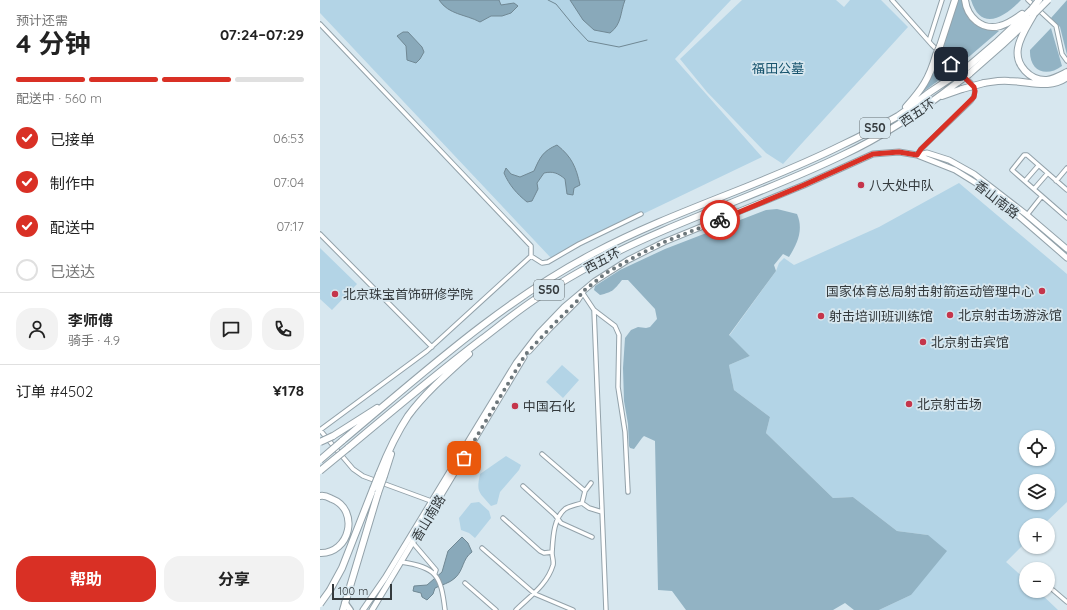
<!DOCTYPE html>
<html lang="zh">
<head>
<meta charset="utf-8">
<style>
  :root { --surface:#fff; --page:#f2f2f2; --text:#222; --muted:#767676; --line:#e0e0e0; --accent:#d93025 }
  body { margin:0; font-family:Quicksand,"Noto Sans SC",sans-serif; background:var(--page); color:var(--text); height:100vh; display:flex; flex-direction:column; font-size:15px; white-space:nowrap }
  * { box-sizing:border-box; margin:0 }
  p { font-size:13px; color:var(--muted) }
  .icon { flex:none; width:22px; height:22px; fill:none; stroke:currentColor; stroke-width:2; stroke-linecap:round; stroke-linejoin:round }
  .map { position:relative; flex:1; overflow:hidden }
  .side { display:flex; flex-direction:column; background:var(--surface); width:320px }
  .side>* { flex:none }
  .fabs { position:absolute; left:699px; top:430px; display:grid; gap:8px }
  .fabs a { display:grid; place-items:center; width:36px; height:36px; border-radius:50%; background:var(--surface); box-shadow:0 1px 3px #0004; font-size:20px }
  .scale { position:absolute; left:12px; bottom:10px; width:60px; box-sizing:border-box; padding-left:4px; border:2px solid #343a3d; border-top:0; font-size:11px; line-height:14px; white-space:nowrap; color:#343a3d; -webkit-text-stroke:3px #d7e7ef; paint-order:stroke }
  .pin { position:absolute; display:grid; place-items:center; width:34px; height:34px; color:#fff; margin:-17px; border-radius:8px; box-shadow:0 2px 6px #0006 }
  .courier { position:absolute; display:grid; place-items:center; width:40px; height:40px; margin:-20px; border:3px solid #d93025; border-radius:50%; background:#fff; color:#222; box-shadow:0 1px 5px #0007 }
  .summary em { font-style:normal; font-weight:700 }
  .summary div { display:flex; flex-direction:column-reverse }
  .summary { display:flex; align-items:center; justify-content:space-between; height:68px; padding:0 16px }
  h1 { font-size:26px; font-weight:700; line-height:30px }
  .bar { display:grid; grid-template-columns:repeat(4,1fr); gap:6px 4px; align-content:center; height:48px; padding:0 16px }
  .bar i { height:5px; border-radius:3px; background:var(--line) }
  .bar .selected { background:var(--accent) }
  .bar p { grid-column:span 4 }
  .line { display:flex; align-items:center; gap:10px; padding:0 16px; border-top:1px solid var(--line) }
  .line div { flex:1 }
  .round { display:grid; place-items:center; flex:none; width:42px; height:42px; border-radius:16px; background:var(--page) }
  ol { padding:0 16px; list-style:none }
  li { display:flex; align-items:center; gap:12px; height:44px }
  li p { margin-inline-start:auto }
  li .icon { padding:4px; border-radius:50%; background:var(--accent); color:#fff; stroke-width:4 }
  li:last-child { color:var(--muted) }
  li i { width:22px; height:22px; border:2px solid var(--line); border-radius:50% }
  .primary-button { display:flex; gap:8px; margin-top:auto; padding:8px 16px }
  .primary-button a { flex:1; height:46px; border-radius:16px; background:var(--accent); color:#fff; font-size:16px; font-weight:700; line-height:46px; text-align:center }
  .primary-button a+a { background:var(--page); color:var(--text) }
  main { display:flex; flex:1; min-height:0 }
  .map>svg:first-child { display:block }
  .green { fill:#b3d4e6; fill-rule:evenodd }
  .forest { fill:#92b3c4 }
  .water { fill:#89a9ba; stroke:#708894 }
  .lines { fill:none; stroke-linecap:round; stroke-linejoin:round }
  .stream { stroke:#708894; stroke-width:1 }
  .minor-casing { stroke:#93a2aa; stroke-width:5.5 }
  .secondary-casing { stroke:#93a2aa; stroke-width:7 }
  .primary-casing { stroke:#93a2aa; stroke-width:8 }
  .motorway-casing { stroke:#93a2aa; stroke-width:8 }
  .minor { stroke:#fff; stroke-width:3.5 }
  .secondary { stroke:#fff; stroke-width:5 }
  .primary { stroke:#fff; stroke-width:5.5 }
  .motorway { stroke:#fff; stroke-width:6 }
  .motorway-bridge-casing { stroke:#93a2aa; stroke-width:8; stroke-linecap:butt }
  .motorway-bridge { stroke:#fff; stroke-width:6 }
  .done { stroke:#6d777b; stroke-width:4; stroke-dasharray:0 7.2 }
  .route { stroke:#d93025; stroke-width:5 }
  .poi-dot { fill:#c5354b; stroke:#d7e7ef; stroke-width:1.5 }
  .labels { text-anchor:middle; stroke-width:3.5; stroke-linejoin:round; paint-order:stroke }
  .shield { fill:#d7e7ef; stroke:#656e72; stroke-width:1 }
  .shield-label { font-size:12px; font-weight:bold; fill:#343a3d }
  .park-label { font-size:13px; fill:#18546e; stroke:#d7e7ef }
  .street-label { font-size:13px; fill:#343a3d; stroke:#d7e7ef }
  .poi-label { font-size:13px; fill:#343a3d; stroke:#d7e7ef; text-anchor:start }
</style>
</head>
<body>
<main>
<section class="side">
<div class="summary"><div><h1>4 分钟</h1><p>预计还需</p></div><em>07:24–07:29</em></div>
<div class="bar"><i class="selected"></i><i class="selected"></i><i class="selected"></i><i></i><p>配送中 · 560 m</p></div>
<ol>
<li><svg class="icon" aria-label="check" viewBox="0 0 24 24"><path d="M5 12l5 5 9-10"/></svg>已接单<p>06:53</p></li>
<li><svg class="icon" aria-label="check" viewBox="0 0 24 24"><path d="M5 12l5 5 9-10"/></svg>制作中<p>07:04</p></li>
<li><svg class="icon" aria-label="check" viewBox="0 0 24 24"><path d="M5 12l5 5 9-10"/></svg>配送中<p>07:17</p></li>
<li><i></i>已送达</li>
</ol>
<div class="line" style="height:72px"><a class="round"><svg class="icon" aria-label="person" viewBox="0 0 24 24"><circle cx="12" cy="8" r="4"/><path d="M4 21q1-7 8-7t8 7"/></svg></a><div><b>李师傅</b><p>骑手 · 4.9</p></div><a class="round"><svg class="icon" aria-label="chat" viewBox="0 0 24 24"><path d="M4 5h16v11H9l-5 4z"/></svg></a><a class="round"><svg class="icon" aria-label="phone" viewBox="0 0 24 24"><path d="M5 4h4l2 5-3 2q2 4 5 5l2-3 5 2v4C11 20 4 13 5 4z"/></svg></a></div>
<div class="line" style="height:52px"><div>订单 #4502</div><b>¥178</b></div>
<div class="primary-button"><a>帮助</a><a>分享</a></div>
</section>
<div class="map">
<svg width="747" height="610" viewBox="0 0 747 610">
  <rect width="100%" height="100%" fill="#d7e7ef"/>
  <path class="green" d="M0,0H411L355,59L442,157L231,258L0,13Z
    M422,0H516L524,7L530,0H561L588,27L463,164L446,153L387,92L360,59Z
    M639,183L747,274V502L723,525H706V542L686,562L706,580V591H718L738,610H559L591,595L608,535L577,531L533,497L513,498L446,433L450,417L414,390L409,365L430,356L409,336L456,271L459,263L464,258L474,265L559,227ZM706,437H728V459H706ZM706,481H728V503H706Z
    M0,248L37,284L12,310L0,299Z
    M242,365L259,380L243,398L226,382Z
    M186,456L201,465L199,470L180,492L177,504L171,506C159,492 156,493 160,474Z
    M159,502L169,511L171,518L155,538L149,533L141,530L139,518L151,503Z"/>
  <path class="forest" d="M638,0H642C645,23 658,29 679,31L637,67L621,50Z
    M651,0H701C684,18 661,32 651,0Z
    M747,0V55L740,27L731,18Z
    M731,28L742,66C726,78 709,71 710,50Z
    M619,55L634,69L603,92L608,82Z
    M457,209L477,214C484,230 477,244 469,257L463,254L454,265L456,271L409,335L430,356L409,365L414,390L450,417L446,433L513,498L533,497L577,531L608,535L627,551L591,595L559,610H534L525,603L513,610H366L352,591L338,590L335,441L324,436L322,438L314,449L310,448L309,446L308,424L304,401L303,368L305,338L311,330L318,327L326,328L330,327L337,319L335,309L308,280H302C294,290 293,292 280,295L274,290L275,286L300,270L345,249L446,210Z"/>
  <path class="water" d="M119,0H179L181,5L194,3L198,6L191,13L182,16H171L160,22C145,14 129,15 119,0Z
    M250,0H305C300,13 302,24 290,33L274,30L263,20Z
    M83,32H88L102,47L104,52L100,59L96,63L87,60L86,46L77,36Z
    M237,145C252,157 256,167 260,185L254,188L253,195L247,194L245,179C238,173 233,171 224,173L217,183L218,189L212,201L207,202C197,194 189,185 184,173L186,168L191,174L200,177L214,171C220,157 223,151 237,145Z
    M142,537L148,543L152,552C142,559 144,570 135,578C130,583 121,585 115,588L113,594L107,600L102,597L101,593L93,591L94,586L107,585L122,572L128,551Z"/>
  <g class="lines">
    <path class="stream" d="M228,0L236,4L254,26L268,41L299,47L327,40"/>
    <defs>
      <path id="minor" d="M572,0L612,45L651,83C656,89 656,94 651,101L601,149L597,155
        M708,0L736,26L742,54L747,61
        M0,24L211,246V256L107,351L0,430
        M609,41L622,0
        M705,181L718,166
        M736,181L747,168
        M714,189L727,174
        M747,190L707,155H704L692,170L747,218
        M707,215L722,196
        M0,234L112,347
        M211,256L222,263L228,262L259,244L321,214
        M262,292L274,310L286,610
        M274,310L295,326L299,335L298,387L305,432L308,492
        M0,430L33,469L43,476L111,501
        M222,454L265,491
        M271,483L265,491L262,503L269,508L282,512
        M203,486L235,515L241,523L272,537
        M183,518L220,551L224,553L232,552
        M93,543L116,570L115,573
        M162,548L215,594L253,610
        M81,562C117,567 121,576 125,610
        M145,583L176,610
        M733,590L747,602
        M196,610C210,596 227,585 233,565C234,561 232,557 232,553C233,539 233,519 245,509C249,506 256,505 262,503"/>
      <path id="secondary" d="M598,155L607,153L629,160L654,174L707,215L747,249
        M209,351L230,328L257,301L261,295
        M43,610L65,578L196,363L219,333L244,307L275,281L308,260L344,242L484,185L553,154L579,152L597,155L635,170L672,193L747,258
        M52,610L204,357"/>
      <path id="primary" d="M25,603L30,610"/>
      <path id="motorway" d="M645,0C647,17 662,31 680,26C688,24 695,19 702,14
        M714,14C708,25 700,36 698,48C695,65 710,81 727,80C734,79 741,75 747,72
        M620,46L635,0
        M644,70L678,41L711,10
        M649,74L682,45L710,19
        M664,83C672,82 680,80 689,81C708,81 731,90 747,77
        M622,96L642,89
        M586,107C602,89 609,79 616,55
        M13,436L57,408
        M22,441C101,375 182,301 274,253C353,211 440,186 520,146C539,137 559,127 578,116C589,109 599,100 610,92C619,86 628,80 637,74
        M28,448C72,411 116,374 162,339C179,326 196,312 214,300C234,286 257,273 279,261C357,220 443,194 523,155C564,136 602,110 638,82
        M59,474C67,454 76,434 88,416C105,393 128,373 149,354
        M64,476L71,454
        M0,496C5,495 8,497 12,499C40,510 30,554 0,553
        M10,590L22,568L53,489
        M23,610L58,493"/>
    </defs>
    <use href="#minor" class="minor-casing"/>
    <use href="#secondary" class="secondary-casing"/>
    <use href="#primary" class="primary-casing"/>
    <use href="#motorway" class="motorway-casing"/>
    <use href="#minor" class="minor"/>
    <use href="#secondary" class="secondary"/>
    <use href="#primary" class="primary"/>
    <use href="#motorway" class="motorway"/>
    <defs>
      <path id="motorway-bridge" d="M711,10L719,0
        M714,14L728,0
        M616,55L620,46
        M637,74L644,70
        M638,82L649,74
        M642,89L664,83
        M0,442L13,436
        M0,460L22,441
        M0,471L28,448
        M53,489L59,474
        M58,493L64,476
        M0,604L10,590"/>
    </defs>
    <use href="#motorway-bridge" class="motorway-bridge-casing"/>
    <use href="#motorway-bridge" class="motorway-bridge"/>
  </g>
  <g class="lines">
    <path class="done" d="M144,458L205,355L230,328L257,301L262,292L286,273L318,255L344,242L400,220"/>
    <path class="route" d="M400,220L484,185L553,154L579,152L597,155L601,149L654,97L655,91L654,87L631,64"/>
  </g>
  <g class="poi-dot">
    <circle cx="541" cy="185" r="4"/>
    <circle cx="722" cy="291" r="4"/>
    <circle cx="15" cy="294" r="4"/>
    <circle cx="630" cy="315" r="4"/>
    <circle cx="501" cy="316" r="4"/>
    <circle cx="603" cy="342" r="4"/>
    <circle cx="589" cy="404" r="4"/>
    <circle cx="195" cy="406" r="4"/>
  </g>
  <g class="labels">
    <g class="shield">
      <rect x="540" y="118" width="30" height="20" rx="3"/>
      <rect x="214" y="280" width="30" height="20" rx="3"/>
    </g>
    <g class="shield-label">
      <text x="555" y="132">S50</text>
      <text x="229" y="294">S50</text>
    </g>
    <g class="park-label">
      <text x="458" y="73">福田公墓</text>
    </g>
    <g class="street-label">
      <text transform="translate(597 112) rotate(-34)" y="5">西五环</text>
      <text transform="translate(677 199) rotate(38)" y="5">香山南路</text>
      <text transform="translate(282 260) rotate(-28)" y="5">西五环</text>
      <text transform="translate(108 518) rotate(-59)" y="5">香山南路</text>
    </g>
    <g class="poi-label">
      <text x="549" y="190">八大处中队</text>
      <text x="714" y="296" text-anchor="end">国家体育总局射击射箭运动管理中心</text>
      <text x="23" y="299">北京珠宝首饰研修学院</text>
      <text x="638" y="320">北京射击场游泳馆</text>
      <text x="509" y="321">射击培训班训练馆</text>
      <text x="611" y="347">北京射击宾馆</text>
      <text x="597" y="409">北京射击场</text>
      <text x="203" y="411">中国石化</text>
    </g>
  </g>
</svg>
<div class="fabs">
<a><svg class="icon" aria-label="locate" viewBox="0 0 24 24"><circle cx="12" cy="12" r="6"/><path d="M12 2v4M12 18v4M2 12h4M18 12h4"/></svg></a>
<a><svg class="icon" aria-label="layers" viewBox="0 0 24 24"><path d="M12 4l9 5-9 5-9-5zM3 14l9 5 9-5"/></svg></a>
<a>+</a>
<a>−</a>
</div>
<div class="scale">100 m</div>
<div class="pin" style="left:144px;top:458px;background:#ea580c"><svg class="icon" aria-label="bag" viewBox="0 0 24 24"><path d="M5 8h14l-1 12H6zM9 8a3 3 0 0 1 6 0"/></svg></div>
<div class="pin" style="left:631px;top:64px;background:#1f2937"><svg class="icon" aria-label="home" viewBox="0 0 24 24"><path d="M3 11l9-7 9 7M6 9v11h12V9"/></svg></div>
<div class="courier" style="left:400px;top:220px"><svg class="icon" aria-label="bike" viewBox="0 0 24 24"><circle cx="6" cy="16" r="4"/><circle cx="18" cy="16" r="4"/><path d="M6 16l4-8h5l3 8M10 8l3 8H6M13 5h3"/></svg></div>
</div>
</main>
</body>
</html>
